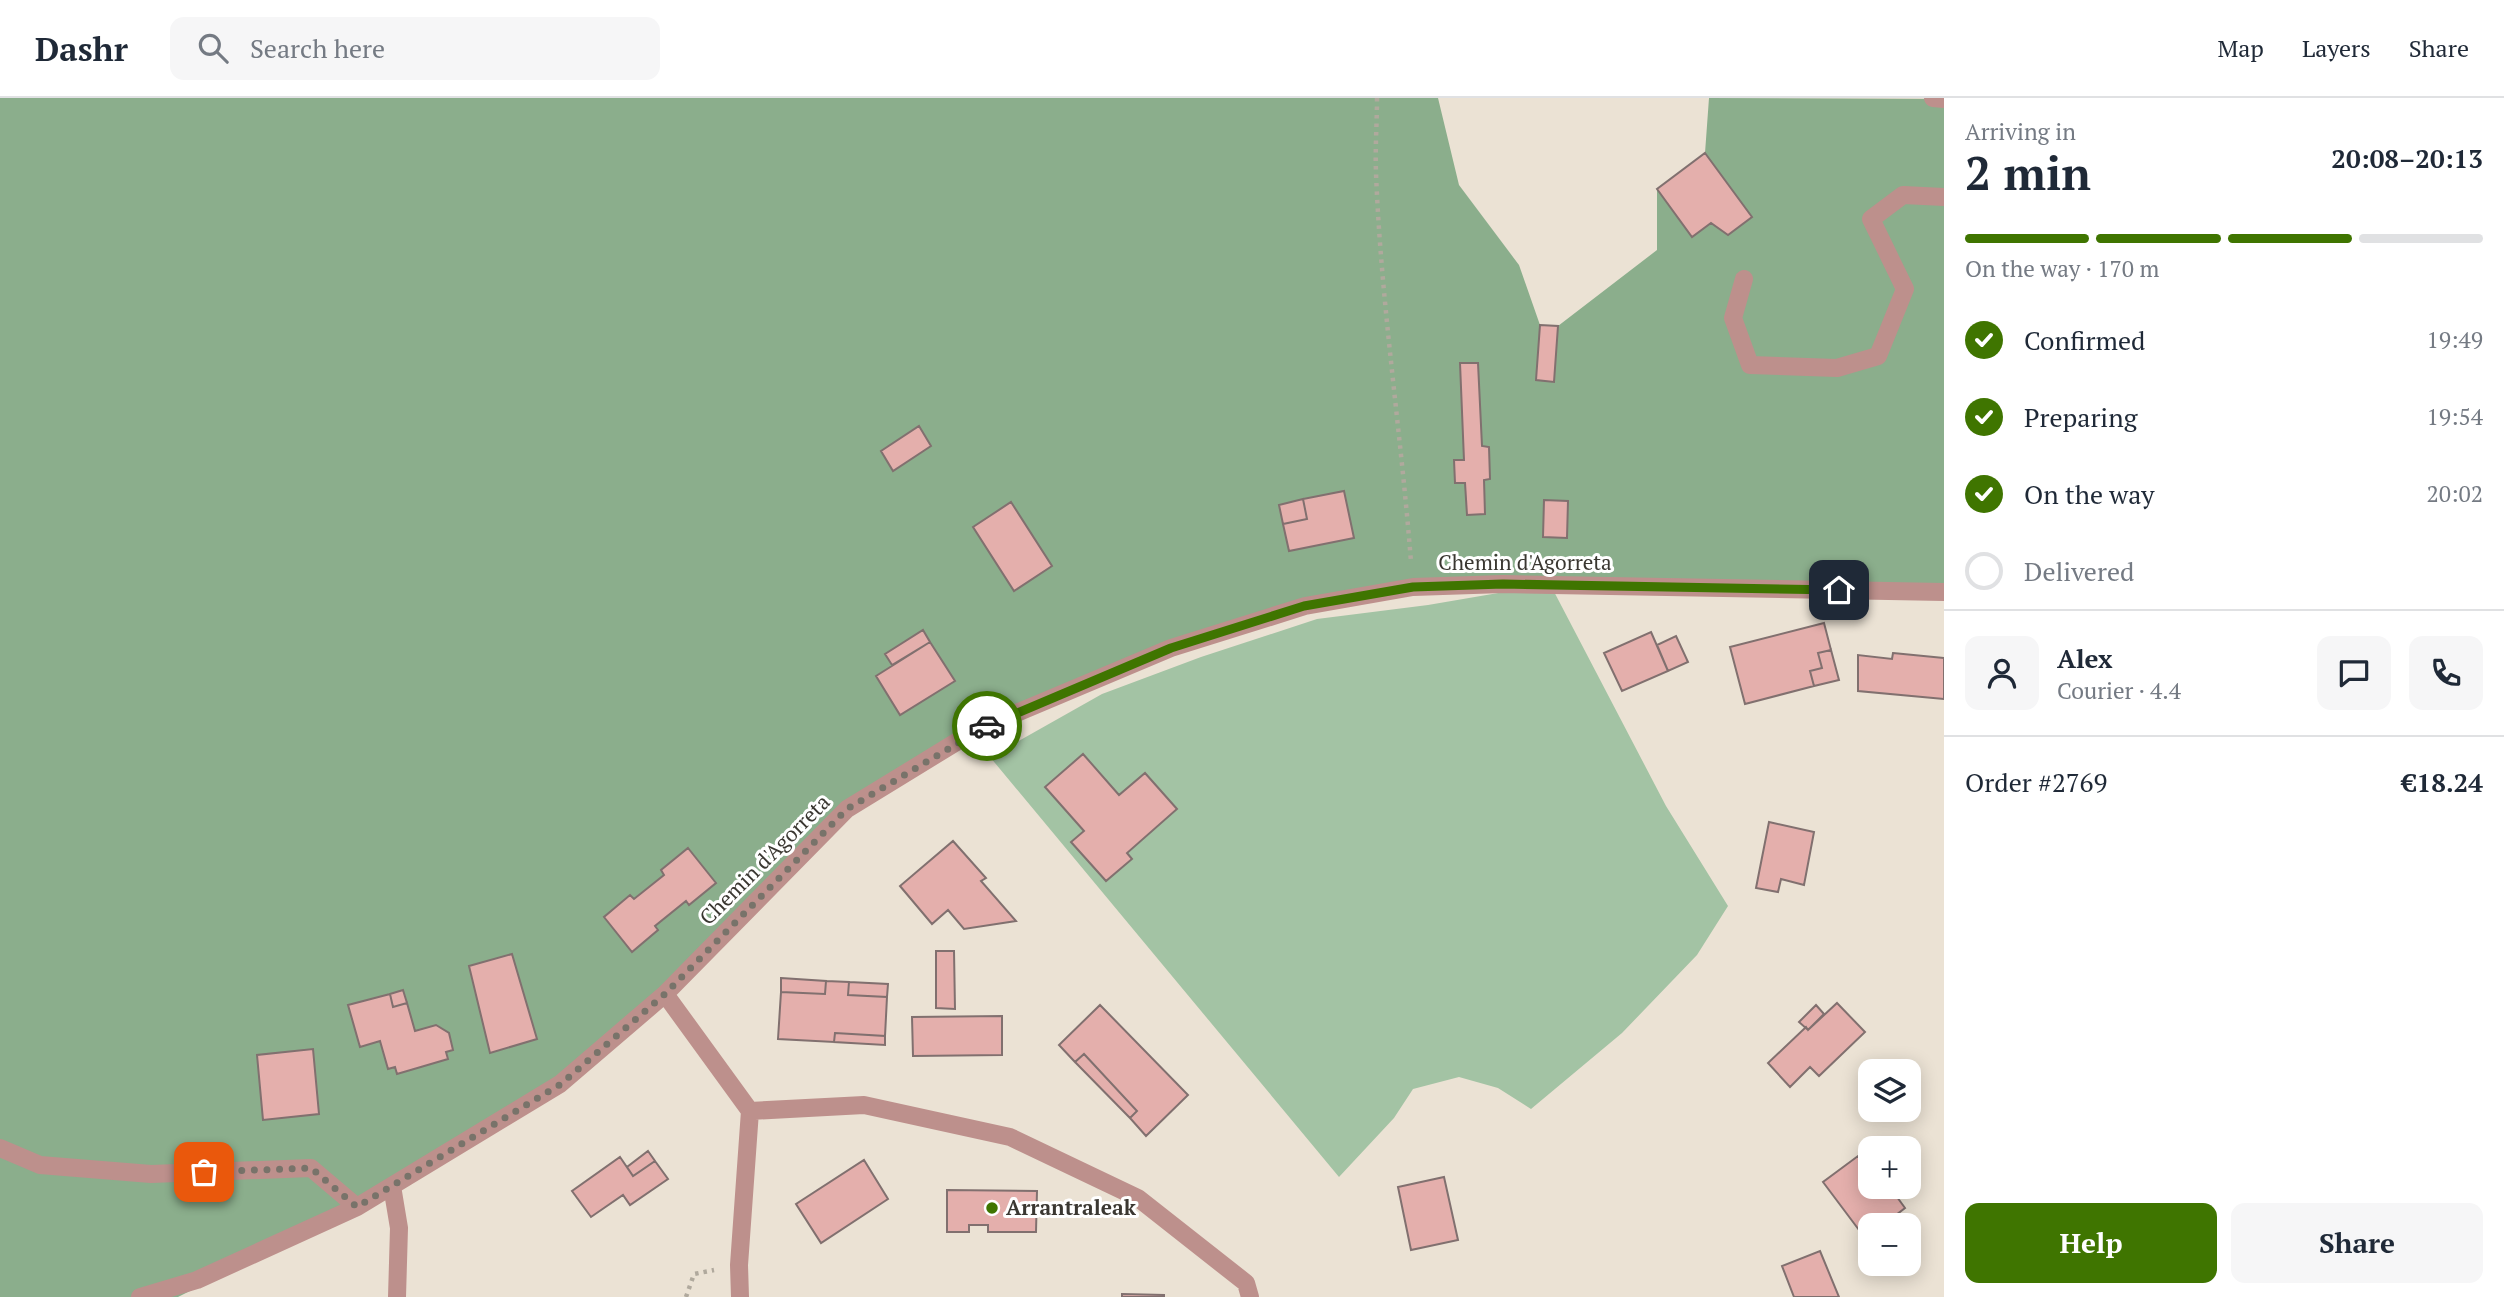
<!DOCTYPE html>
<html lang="en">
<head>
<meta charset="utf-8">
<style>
  :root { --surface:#fff; --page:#f6f6f7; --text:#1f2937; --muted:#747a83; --line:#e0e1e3; --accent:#3f7500 }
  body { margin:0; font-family:"PT Serif",serif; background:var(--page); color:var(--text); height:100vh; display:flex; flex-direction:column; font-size:26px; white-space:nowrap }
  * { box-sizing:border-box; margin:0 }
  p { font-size:23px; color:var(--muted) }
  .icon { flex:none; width:38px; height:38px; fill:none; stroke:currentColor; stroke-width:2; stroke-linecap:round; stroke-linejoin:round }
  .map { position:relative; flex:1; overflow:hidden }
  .panel { display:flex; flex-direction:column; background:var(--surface); width:560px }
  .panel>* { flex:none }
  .tools { position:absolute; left:1858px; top:961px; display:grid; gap:14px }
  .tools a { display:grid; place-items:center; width:63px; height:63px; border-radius:14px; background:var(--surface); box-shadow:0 4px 18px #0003; font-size:35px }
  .pin { position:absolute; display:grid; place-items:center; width:60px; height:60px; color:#fff; margin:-30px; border-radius:14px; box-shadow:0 4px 10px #0006 }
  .courier { position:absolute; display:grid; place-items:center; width:70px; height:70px; margin:-35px; border:5px solid #3f7500; border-radius:50%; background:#fff; color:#222; box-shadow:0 2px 9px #0007 }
  .head em { font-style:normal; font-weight:600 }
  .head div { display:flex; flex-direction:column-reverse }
  .head { display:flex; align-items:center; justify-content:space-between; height:119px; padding:0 21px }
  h1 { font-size:46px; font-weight:600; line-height:52px }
  .bar { display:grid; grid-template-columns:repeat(4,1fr); gap:10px 7px; align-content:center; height:84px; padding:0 21px }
  .bar i { height:9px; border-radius:5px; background:var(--line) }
  .bar .selected { background:var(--accent) }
  .bar p { grid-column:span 4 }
  .line { display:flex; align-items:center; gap:18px; padding:0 21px; border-top:2px solid var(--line) }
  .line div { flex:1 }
  .round { display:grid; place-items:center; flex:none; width:74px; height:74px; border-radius:14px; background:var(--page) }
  ol { padding:0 21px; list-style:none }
  li { display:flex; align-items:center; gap:21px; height:77px }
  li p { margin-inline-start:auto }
  li .icon { padding:7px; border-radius:50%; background:var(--accent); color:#fff; stroke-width:4 }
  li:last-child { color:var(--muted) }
  li i { width:38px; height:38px; border:4px solid var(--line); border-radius:50% }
  .cta { display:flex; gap:14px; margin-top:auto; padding:14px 21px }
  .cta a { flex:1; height:80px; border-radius:14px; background:var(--accent); color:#fff; font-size:28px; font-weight:600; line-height:80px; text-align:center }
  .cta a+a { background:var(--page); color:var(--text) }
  header { display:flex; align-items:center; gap:42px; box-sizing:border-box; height:98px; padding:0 35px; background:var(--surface); border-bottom:2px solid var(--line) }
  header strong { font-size:33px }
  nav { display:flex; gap:38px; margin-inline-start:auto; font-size:24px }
  .search { width:490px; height:63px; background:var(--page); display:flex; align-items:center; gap:18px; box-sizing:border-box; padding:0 24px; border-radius:14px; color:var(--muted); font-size:26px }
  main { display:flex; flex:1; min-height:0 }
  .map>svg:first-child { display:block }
  .green { fill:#a3c3a4 }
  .forest { fill:#8bae8c }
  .building { fill:#e4afac; stroke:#81706f; stroke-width:2 }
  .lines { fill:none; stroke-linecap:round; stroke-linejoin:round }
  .path { stroke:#b0a99d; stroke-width:4.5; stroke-dasharray:3.5 5; stroke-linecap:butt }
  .minor { stroke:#bd908c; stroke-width:18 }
  .done { stroke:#78736a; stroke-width:7; stroke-dasharray:0 12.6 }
  .route { stroke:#3f7500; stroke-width:9 }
  .poi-dot { fill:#3f7500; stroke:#fff; stroke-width:2.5 }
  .labels { text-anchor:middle; stroke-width:6; stroke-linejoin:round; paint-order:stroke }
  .street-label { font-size:21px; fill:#3a3731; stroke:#fff }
  .poi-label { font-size:21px; font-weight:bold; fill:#3a3731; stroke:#fff; text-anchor:start }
</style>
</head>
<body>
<header>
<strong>Dashr</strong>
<div class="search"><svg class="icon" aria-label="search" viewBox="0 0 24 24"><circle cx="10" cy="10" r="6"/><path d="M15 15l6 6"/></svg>Search here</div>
<nav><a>Map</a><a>Layers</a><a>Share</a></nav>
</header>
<main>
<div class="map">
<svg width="1944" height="1199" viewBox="0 0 1944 1199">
  <rect width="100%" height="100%" fill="#ebe2d4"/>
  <path class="green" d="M1550,486L1666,708L1728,808L1697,857L1622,935L1531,1011L1498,990L1459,979L1413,991L1394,1020L1339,1079L990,659L1102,596L1201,559L1317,521L1428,507Z"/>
  <path class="forest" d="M0,0H1438L1459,87L1519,167L1540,227L1558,228L1657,152V91L1705,55L1709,0L1944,1V494L1503,486L1304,508L976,632L847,711L560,986L357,1109L178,1199H0Z"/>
  <path class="building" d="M1705,55L1752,119L1728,137L1711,125L1692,139L1657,91Z
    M1540,227L1558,228L1554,284L1536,282Z
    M1460,265H1478L1482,348L1489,349L1490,381L1484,382L1485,416L1467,417L1465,385H1455L1454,362H1464Z
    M919,328L931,348L893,373L881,353Z
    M1344,393L1354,440L1289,453L1283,426L1307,421L1303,401Z
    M1303,401L1307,421L1283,426L1279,407Z
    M1544,402L1568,403L1567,440L1543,439Z
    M1011,404L1052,468L1014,493L973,429Z
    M1824,525L1831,552L1818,555L1822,570L1810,573L1814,588L1745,606L1730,549Z
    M923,532L930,544L892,567L885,556Z
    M1651,534L1668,573L1622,593L1604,555Z
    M1676,538L1688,564L1668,573L1657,547Z
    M930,544L955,583L900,617L876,578Z
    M1831,552L1839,582L1814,588L1810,573L1822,570L1818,555Z
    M1893,555L1944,560V601L1858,593V557L1892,561Z
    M1083,656L1119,697L1145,675L1177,711L1127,755L1132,761L1106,783L1071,744L1084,733L1045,689Z
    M1769,724L1814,734L1804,787L1781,781L1778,794L1756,790Z
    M953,743L986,780L981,783L1016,823L964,831L948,812L932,826L900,788Z
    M688,750L716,785L689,807L686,803L655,828L658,832L632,854L604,819L630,797L634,801L664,777L661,772Z
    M936,853H954L955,911L936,910Z
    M512,856L537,941L490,955L469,868Z
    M781,880L826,883L825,896L781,894Z
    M826,883L849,884L848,897L887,899L885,938L835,935L834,944L778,941L781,894L825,896Z
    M849,884L888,886L887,899L848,897Z
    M403,892L407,905L393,909L390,896Z
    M390,896L393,909L407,905L415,933L436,927L449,935L453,952L446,954L448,961L397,976L395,969L388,971L380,943L360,949L348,907Z
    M1837,905L1865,934L1819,978L1810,969L1790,989L1768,965L1806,929L1808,932Z
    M1100,907L1188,997L1146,1038L1130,1020L1137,1013L1084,956L1075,964L1059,947Z
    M1816,907L1824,916L1808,932L1799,924Z
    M1002,918V957L913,958L912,919Z
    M835,935L885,938V947L834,944Z
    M313,951L319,1016L263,1022L257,957Z
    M1084,956L1137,1013L1130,1020L1075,964Z
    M648,1053L655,1063L633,1078L627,1069Z
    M1858,1058L1871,1074V1088H1889L1905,1110L1883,1127H1871V1136L1865,1140L1823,1084Z
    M620,1059L633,1078L655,1063L668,1081L630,1107L623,1097L591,1119L572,1093Z
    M864,1062L888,1101L821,1145L796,1106Z
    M1444,1079L1458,1142L1411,1152L1398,1089Z
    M947,1092L1037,1093L1036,1134H988V1127H969V1134H947Z
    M1820,1153L1839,1199H1794L1782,1168Z
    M1122,1196L1164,1197V1199H1122Z"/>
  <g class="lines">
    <path class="path" d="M1377,0C1377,25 1375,50 1376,75C1381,205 1401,334 1411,464
      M686,1199L694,1176L714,1172"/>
    <path class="minor" d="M1933,0L1944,1
      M1744,181L1733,220L1750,267L1837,270L1878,258L1905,191L1871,121L1903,97L1944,99
      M665,896L750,1013L739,1167L740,1199
      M750,1013L864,1007L1010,1039L1138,1100L1246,1185L1250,1199
      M0,1050L40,1067L151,1076L311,1070L357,1109
      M392,1088L399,1130L397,1199
      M140,1199L197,1182L357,1109L560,986L665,896L847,711L976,632L1171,550L1305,508L1413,489L1503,486L1944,494"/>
  </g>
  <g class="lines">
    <path class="done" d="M204,1074L311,1070L357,1109L561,986L665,896L847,711L987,628"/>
    <path class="route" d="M987,628L1171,550L1304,508L1413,489L1503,486L1839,492"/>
  </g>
  <circle class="poi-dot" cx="992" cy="1110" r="7"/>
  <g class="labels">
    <g class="street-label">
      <text x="1525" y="472">Chemin d'Agorreta</text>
      <text transform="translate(765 762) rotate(-45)" y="7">Chemin d'Agorreta</text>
    </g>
    <g class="poi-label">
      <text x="1006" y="1117">Arrantraleak</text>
    </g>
  </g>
</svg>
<div class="tools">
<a><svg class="icon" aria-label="layers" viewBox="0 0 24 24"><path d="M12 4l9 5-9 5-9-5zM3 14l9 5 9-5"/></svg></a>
<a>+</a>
<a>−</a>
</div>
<div class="pin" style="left:204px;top:1074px;background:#ea580c"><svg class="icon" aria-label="bag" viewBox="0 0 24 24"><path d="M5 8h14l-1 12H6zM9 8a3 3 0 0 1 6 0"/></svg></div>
<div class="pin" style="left:1839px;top:492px;background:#1f2937"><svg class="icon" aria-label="home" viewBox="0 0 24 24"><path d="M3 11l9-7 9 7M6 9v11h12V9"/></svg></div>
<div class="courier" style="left:987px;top:628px"><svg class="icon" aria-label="car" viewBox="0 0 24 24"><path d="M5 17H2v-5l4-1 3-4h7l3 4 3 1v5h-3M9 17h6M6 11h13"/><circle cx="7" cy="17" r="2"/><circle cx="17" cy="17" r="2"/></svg></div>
</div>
<section class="panel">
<div class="head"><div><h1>2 min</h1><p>Arriving in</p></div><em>20:08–20:13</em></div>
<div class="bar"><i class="selected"></i><i class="selected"></i><i class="selected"></i><i></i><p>On the way · 170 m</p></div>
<ol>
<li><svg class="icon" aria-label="check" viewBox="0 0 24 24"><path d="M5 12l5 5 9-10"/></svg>Confirmed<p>19:49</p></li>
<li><svg class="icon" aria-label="check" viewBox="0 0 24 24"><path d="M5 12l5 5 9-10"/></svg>Preparing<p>19:54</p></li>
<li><svg class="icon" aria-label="check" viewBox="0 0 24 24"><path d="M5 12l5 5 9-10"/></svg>On the way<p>20:02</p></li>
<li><i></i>Delivered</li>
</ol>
<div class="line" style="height:126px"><a class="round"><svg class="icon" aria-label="person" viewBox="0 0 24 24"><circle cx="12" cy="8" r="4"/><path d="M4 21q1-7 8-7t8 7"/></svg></a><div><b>Alex</b><p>Courier · 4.4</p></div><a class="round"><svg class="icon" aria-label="chat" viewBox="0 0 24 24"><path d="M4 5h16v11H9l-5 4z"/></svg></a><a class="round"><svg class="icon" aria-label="phone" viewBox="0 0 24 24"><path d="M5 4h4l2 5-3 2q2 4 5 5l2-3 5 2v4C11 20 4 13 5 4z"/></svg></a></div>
<div class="line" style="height:91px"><div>Order #2769</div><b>€18.24</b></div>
<div class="cta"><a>Help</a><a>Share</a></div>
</section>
</main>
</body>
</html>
